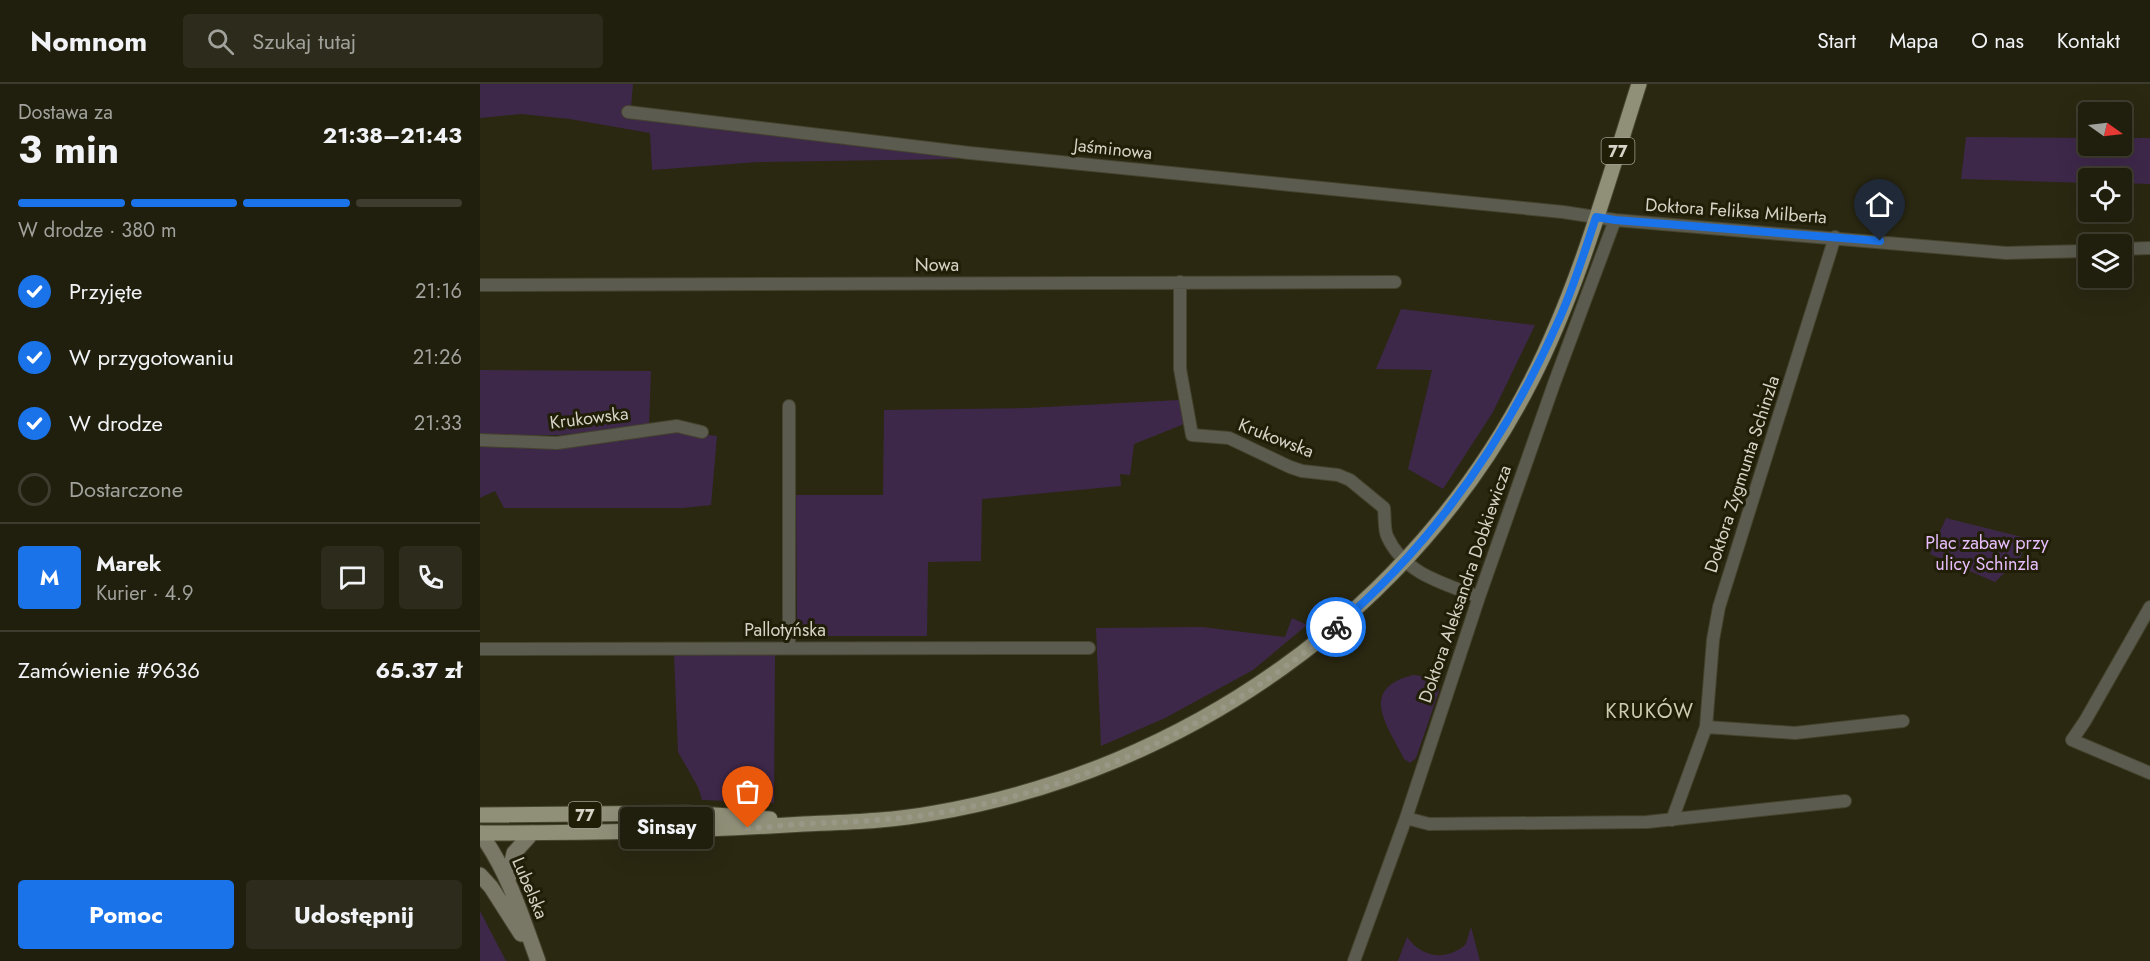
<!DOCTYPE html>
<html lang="pl">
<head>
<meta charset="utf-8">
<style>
  :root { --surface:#201e0d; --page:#2d2b1b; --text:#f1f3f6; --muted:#a2a29d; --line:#3d3c2e; --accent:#1a73e8 }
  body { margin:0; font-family:Jost,sans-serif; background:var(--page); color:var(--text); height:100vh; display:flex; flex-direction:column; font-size:22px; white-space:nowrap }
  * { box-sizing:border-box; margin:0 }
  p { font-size:20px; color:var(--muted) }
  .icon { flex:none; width:33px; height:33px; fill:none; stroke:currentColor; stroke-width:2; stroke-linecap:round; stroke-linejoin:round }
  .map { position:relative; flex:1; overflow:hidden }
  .side { display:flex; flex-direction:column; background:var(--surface); width:480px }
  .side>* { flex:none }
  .needle { width:39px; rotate:104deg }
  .tools { position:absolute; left:1598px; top:18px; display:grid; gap:12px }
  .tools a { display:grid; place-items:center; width:54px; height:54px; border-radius:6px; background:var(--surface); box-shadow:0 6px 24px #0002,0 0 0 2px var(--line); font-size:30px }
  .pin { position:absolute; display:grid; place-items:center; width:51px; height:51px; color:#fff; margin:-62px -26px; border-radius:50% 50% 50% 0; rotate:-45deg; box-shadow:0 0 6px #0007 }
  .pin .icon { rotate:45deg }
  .courier { position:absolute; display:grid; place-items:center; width:60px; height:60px; margin:-30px; border:4px solid #1a73e8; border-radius:50%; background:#fff; color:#222; box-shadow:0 2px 8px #0007 }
  .bubble { position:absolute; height:42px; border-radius:6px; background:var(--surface); box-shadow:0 6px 24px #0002,0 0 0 2px var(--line); font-size:20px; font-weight:700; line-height:42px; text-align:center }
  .head em { font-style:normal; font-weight:700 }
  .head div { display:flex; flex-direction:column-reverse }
  .head { display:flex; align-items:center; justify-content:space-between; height:102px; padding:0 18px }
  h1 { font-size:39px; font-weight:700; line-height:45px }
  .bar { display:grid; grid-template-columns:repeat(4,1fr); gap:9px 6px; align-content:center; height:72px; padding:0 18px }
  .bar i { height:8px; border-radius:4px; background:var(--line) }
  .bar .current { background:var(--accent) }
  .bar p { grid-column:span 4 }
  .line { display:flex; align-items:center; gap:15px; padding:0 18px; border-top:2px solid var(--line) }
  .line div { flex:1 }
  .round { display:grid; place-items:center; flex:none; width:63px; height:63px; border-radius:6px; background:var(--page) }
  ol { padding:0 18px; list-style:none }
  li { display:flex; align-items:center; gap:18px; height:66px }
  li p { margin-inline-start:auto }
  li .icon { padding:6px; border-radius:50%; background:var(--accent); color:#fff; stroke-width:4 }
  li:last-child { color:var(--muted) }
  li i { width:33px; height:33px; border:3px solid var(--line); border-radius:50% }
  .action { display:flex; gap:12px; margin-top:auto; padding:12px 18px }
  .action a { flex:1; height:69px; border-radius:6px; background:var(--accent); color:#fff; font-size:24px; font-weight:700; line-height:69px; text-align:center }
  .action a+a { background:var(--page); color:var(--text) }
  header { display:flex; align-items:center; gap:36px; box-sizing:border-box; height:84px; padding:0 30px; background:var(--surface); border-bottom:2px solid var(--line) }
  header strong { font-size:28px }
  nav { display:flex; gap:33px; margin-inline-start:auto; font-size:21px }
  .search { width:420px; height:54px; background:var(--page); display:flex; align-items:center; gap:15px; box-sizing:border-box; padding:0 21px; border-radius:6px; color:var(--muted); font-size:22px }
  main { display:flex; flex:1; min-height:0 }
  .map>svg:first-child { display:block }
  .green { fill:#3e284a }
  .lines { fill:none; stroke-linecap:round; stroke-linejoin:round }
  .street-casing { stroke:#45442e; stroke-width:14 }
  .secondary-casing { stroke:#45442e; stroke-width:17 }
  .primary-casing { stroke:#45442e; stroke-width:17 }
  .street { stroke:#5c5b50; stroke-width:12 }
  .secondary { stroke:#797867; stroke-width:15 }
  .primary { stroke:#908f78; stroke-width:15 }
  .done { stroke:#999887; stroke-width:6; stroke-dasharray:0 10.8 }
  .route { stroke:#1a73e8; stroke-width:8 }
  .labels { text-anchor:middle; stroke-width:6; stroke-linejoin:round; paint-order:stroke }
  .shield { fill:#201e07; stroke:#9f9d8d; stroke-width:1.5 }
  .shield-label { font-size:16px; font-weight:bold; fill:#d5d4c6 }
  .street-label { font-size:18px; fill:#d5d4c6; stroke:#201e07 }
  .park-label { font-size:18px; fill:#e8befe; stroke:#201e07 }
  .neighbourhood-label { font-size:20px; letter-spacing:1.5px; fill:#cccbaf; stroke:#201e07 }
</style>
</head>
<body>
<header>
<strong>Nomnom</strong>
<div class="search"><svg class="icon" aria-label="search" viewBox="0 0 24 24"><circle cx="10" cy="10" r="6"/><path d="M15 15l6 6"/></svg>Szukaj tutaj</div>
<nav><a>Start</a><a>Mapa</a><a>O nas</a><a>Kontakt</a></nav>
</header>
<main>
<section class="side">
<div class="head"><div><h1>3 min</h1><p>Dostawa za</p></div><em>21:38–21:43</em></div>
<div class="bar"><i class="current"></i><i class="current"></i><i class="current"></i><i></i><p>W drodze · 380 m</p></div>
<ol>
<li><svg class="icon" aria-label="check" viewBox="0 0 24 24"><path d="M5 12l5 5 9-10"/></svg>Przyjęte<p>21:16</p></li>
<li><svg class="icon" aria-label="check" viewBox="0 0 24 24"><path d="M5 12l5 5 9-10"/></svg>W przygotowaniu<p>21:26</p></li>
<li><svg class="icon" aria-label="check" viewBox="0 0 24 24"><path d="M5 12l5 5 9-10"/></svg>W drodze<p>21:33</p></li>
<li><i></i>Dostarczone</li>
</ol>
<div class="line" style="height:108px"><b class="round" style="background:var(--accent);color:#fff">M</b><div><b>Marek</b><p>Kurier · 4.9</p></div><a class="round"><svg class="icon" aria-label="chat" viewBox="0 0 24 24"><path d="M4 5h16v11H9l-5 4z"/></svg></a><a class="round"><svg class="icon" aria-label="phone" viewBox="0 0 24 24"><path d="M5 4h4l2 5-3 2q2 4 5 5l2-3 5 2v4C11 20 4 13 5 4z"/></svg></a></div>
<div class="line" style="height:78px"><div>Zamówienie #9636</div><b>65.37 zł</b></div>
<div class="action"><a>Pomoc</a><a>Udostępnij</a></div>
</section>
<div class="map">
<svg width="1670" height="877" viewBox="0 0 1670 877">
  <rect width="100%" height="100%" fill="#2a2811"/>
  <path class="green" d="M0,0H153L151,23L478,62L477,75L278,78L172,86L170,49L90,35L41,30L0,34Z
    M1486,53L1608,54V62H1641V54H1670V100L1641,99V94H1608V99L1481,95Z
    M921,225L1055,241L1013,328L963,405L928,385L952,286L896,285Z
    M0,286L171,287L169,341L81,351H0Z
    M699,316L704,340L654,360L650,391L640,390L641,402L502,415L501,477L448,478L447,552H317L316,411H403L404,326L547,324Z
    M195,347L237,352L231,421L203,424H24L15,407L0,414V361Z
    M1466,434L1546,454L1541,473L1515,498L1450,470Z
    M812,534L827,541L773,586L685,634L621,662L616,544L722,543L805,553Z
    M295,570L294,719L222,716L218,703L198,668L194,571Z
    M933,591C943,591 951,596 959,603V607L936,674L930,679L924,675C907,641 878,605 933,591Z
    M0,827L26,877H0Z
    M991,843L1000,877H918L927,853C942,874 966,877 985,861C988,856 989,848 991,843Z"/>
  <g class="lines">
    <defs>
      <path id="street" d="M148,28L490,69L1083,128L1135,136L1526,169L1608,167
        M1641,165L1670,164
        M700,198V285L712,351L749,354L810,383L822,387L858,391L870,396L904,424C905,433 904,445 907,452C924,490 963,499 999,513
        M0,201L915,198
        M0,356L77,359L197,342L222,348
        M1670,523L1605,637L1592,656L1670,689
        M309,564V322
        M0,565L609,564
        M1226,643L1315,649L1423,637
        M926,734L949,740L1167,738L1365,717
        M1192,736L1226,643L1233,556L1239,523L1355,153
        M874,877L926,734L999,513L1075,297L1135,136"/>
      <path id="secondary" d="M0,749C28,787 42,833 58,877
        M0,791L11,803L41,850
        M28,796L34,769L52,749"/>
      <path id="primary" d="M0,731L207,729L290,735
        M0,749C108,749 216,747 324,740C368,738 411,737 454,729C707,686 934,526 1051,297C1099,203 1127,100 1159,0"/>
    </defs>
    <use href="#street" class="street-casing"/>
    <use href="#secondary" class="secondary-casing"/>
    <use href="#primary" class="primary-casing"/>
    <use href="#street" class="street"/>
    <use href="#secondary" class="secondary"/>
    <use href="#primary" class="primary"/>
  </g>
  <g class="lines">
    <path class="done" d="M268,744C286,744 304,741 322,740C362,738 400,737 440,732C592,710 738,643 856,543"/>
    <path class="route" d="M856,543C953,460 1025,357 1077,240C1093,206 1104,169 1116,133L1135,136L1400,157"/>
  </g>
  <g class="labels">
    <g class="shield">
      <rect x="1121.5" y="54" width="33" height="26" rx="4.5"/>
      <rect x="88.5" y="718" width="33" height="26" rx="4.5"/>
    </g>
    <g class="shield-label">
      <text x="1138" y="73">77</text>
      <text x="105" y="737">77</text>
    </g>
    <g class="street-label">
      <text transform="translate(633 65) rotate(6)" y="6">Jaśminowa</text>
      <text transform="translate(1256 127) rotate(4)" y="6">Doktora Feliksa Milberta</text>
      <text x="457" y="187">Nowa</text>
      <text transform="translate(109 334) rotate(-7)" y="6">Krukowska</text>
      <text transform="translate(796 354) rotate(21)" y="6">Krukowska</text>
      <text transform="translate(1262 390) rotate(-72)" y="6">Doktora Zygmunta Schinzla</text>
      <text transform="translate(985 500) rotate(-71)" y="6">Doktora Aleksandra Dobkiewicza</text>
      <text x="305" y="552">Pallotyńska</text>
      <text transform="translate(50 804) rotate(67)" y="6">Lubelska</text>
    </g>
    <g class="park-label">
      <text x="1507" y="465">Plac zabaw przy<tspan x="1507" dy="21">ulicy Schinzla</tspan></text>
    </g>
    <g class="neighbourhood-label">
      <text x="1170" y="634">KRUKÓW</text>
    </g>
  </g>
</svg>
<div class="tools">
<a><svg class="needle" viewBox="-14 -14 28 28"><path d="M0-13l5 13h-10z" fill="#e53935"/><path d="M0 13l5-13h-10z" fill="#a2a29d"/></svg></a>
<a><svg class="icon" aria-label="locate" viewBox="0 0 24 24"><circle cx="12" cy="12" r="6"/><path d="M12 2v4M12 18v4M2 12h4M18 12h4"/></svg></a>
<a><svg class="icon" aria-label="layers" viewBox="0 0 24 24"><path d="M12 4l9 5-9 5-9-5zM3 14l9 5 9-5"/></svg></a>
</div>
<div class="pin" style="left:268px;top:744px;background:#ea580c"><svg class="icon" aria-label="bag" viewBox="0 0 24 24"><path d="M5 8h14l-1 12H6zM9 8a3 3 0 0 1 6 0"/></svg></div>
<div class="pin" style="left:1400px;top:157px;background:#1f2937"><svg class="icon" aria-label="home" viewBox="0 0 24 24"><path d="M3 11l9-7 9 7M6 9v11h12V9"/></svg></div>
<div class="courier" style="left:856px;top:543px"><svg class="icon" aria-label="bike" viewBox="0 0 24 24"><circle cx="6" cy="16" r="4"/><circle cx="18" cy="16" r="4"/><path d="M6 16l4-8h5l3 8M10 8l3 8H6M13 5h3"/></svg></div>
<div class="bubble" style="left:140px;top:723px;width:93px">Sinsay</div>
</div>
</main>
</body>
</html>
